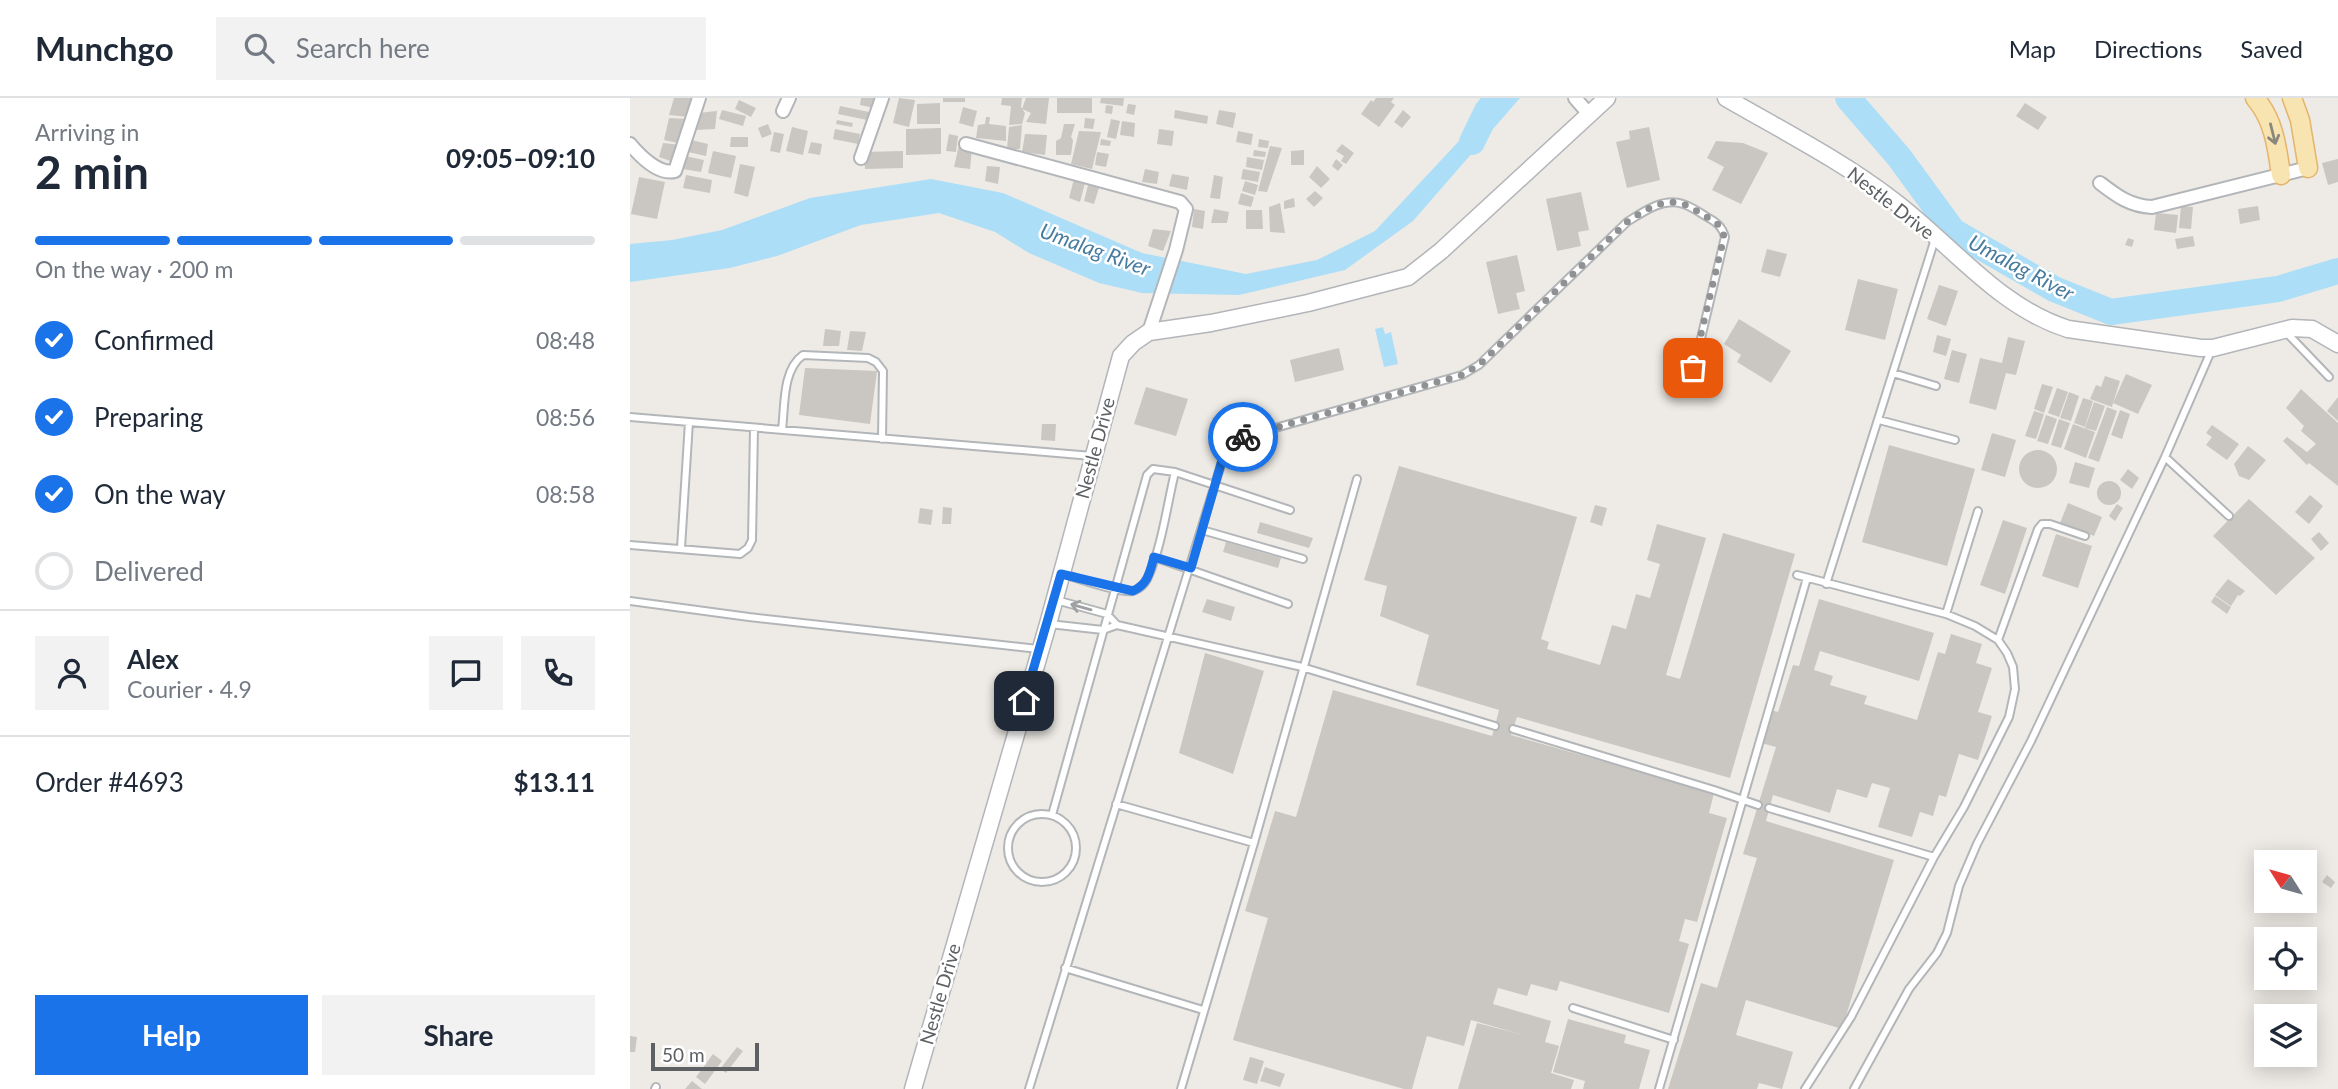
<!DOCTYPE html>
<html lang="en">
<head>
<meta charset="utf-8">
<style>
  :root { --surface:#fff; --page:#f2f2f3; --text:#1f2937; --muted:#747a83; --line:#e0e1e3; --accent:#1a73e8 }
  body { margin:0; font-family:Lato,sans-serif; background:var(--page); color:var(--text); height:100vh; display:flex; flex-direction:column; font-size:26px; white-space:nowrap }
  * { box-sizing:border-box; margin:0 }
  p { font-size:23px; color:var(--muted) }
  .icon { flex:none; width:38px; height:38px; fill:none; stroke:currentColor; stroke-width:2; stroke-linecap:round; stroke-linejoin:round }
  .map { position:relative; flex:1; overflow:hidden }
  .side { display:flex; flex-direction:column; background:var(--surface); width:630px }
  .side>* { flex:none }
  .needle { width:46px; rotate:307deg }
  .tools { position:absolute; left:1624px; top:752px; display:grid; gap:14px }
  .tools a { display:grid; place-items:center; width:63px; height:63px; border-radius:0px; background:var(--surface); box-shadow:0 4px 18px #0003; font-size:35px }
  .scale { position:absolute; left:21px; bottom:18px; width:108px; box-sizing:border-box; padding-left:7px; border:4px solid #5d6164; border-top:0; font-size:19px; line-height:24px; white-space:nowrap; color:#5d6164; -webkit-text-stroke:5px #fff; paint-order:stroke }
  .pin { position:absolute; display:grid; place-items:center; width:60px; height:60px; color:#fff; margin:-30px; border-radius:14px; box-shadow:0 4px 10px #0006 }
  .courier { position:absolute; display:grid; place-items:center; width:70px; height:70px; margin:-35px; border:5px solid #1a73e8; border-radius:50%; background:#fff; color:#222; box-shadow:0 2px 9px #0007 }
  .overview em { font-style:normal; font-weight:700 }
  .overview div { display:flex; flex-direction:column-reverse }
  .overview { display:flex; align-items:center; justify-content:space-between; height:119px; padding:0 35px }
  h1 { font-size:46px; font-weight:700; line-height:52px }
  .bar { display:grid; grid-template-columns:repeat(4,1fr); gap:10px 7px; align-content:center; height:84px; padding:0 35px }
  .bar i { height:9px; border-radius:5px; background:var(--line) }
  .bar .active { background:var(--accent) }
  .bar p { grid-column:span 4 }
  .line { display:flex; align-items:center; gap:18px; padding:0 35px; border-top:2px solid var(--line) }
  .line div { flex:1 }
  .round { display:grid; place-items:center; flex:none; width:74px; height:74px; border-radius:0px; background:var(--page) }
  ol { padding:0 35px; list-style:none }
  li { display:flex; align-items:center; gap:21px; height:77px }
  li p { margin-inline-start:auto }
  li .icon { padding:7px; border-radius:50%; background:var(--accent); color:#fff; stroke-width:4 }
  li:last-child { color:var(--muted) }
  li i { width:38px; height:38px; border:4px solid var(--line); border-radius:50% }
  .cta { display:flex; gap:14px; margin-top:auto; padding:14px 35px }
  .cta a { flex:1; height:80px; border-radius:0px; background:var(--accent); color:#fff; font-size:28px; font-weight:700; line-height:80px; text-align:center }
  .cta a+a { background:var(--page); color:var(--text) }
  header { display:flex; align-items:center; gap:42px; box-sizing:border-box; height:98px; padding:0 35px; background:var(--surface); border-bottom:2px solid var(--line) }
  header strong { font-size:33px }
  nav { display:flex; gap:38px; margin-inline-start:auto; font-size:24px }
  .search { width:490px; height:63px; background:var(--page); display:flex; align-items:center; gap:18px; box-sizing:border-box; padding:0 24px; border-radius:0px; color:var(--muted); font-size:26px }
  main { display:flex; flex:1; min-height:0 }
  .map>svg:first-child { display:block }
  .water { fill:#addef7 }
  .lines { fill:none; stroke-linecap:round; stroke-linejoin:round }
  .river { stroke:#addef7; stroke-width:26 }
  .building { fill:#cac6c2 }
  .lane-casing { stroke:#b3b6b9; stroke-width:10 }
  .street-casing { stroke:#b3b6b9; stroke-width:16 }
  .secondary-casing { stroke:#b2b5b9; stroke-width:19 }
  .primary-casing { stroke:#e4b469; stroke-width:21 }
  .lane { stroke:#fff; stroke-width:6 }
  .street { stroke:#fff; stroke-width:12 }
  .secondary { stroke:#fff; stroke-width:16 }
  .primary { stroke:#f7e4b1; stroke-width:18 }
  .oneway { stroke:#8b887b }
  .oneway2 { stroke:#9ea0a2 }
  .done { stroke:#909192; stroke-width:7; stroke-dasharray:0 12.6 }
  .route { stroke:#1a73e8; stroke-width:9 }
  .labels { text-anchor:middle; stroke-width:5; stroke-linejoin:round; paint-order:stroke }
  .street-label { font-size:19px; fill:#5d6164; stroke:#fff }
  .water-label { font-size:21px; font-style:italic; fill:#477c9f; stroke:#fff }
</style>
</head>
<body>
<header>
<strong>Munchgo</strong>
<div class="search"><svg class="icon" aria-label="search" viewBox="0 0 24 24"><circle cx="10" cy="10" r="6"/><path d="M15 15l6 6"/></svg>Search here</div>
<nav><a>Map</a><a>Directions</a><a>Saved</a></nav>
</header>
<main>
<section class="side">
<div class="overview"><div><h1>2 min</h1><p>Arriving in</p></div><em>09:05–09:10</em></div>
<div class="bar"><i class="active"></i><i class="active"></i><i class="active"></i><i></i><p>On the way · 200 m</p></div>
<ol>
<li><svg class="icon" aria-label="check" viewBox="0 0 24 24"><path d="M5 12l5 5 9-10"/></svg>Confirmed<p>08:48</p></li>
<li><svg class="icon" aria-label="check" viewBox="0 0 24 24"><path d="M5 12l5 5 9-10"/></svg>Preparing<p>08:56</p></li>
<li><svg class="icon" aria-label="check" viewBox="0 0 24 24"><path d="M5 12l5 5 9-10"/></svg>On the way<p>08:58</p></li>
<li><i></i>Delivered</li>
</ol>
<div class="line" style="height:126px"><a class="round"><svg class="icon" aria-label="person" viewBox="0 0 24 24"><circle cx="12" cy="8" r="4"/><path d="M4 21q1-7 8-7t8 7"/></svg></a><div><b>Alex</b><p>Courier · 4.9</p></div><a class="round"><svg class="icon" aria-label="chat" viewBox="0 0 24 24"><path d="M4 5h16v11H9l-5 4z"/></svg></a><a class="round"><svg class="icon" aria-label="phone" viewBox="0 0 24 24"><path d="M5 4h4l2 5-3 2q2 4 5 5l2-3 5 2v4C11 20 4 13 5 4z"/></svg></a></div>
<div class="line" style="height:91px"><div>Order #4693</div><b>$13.11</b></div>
<div class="cta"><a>Help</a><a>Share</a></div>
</section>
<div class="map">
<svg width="1708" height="991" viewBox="0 0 1708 991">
  <rect width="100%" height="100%" fill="#eeebe6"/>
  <path class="water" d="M869,0H890L783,123L715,172L609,197L512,195L469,185L399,155L365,134L309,115L231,127L147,158L100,170L0,184V146L42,142L92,132L180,100L301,81L373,95L512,155L616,176L687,162L745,133Z
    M753,229L755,236L761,234L768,266L754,269L745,231Z"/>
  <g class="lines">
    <path class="river" d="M1218,0L1269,59L1323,133L1424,191L1481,214L1648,191L1708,173
      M842,44L857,13L867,0"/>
  </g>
  <path class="building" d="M44,0H63L59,19L39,17Z
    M231,0H246L244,10L230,7Z
    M269,0L285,2L279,29L263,25Z
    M313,0H335V4H313Z
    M372,0H392L391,9L395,15L392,26L379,27L381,8L371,7Z
    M396,0H419L416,26L396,24L401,15L392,11Z
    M427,0H462V15H427Z
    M471,0H494L493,8L470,5Z
    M746,0H764L761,4L765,7L749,29L731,16L741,2L743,4Z
    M109,2L126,10L121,19L105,11Z
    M310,5V26H287V6Z
    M1395,5L1417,19L1408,32L1386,18Z
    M498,6L506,7L504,17L496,15Z
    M476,7L483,8L482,16L475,15Z
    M210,8L244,15L242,23L208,16Z
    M333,9L347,13L343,29L329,25Z
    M92,12L116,18L113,28L89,21Z
    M545,12L578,18L577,26L544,20Z
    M589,12L606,15L603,30L586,26Z
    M773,12L781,19L772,30L764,24Z
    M87,13L85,31L65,32L68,15Z
    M356,19H360L359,26L376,28V43L346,40L348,27L355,26Z
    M39,20L58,21L52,46L34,42Z
    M455,20L465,21L463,31L454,30Z
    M481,21L490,23L486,41L477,39Z
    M207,22L223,25L222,29L206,26Z
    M492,23L505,25L504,39L490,37Z
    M138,26L142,36L132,40L128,30Z
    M434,26H445L441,39L443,42L441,57H426V43L431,40Z
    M392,27L390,51H377L379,29Z
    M162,29L178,33L173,57L156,53Z
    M1019,29L1030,82L997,90L986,44L1000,41L999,33Z
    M311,30V56L276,57V31Z
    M205,31L230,36L228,46L203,41Z
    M529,31L544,33L542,48L527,46Z
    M449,33L471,34L462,71L441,66Z
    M608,33L623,36L621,47L606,44Z
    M144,34L154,36L150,55L140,53Z
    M319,36L328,38L326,54L316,53Z
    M395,36L417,37L415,57L392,54Z
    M101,39H118V49H100Z
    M471,41L481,43L480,48L470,47Z
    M629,41L639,43L638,50L628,49Z
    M61,42L78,46L76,58L58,54Z
    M1086,43L1113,45L1138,55L1111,106L1082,92L1094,69L1077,60Z
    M181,44L192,46L190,57L178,55Z
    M33,45L51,47L46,65L29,59Z
    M712,46L724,55L716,66L711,63L714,58L706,53Z
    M329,47L342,50L340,71L324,69Z
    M640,48L652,50L637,94L628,93Z
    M624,52L636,54L635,59L623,58Z
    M674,52V67H661V53Z
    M83,53L106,58L101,80L78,75Z
    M273,53V70L235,71L234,54Z
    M467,54L479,56L476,69L465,67Z
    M55,58L74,62L71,74L53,71Z
    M617,59L634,62L632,72L616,69Z
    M706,61L713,67L708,73L702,68Z
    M1708,61V84L1698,87L1692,65Z
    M110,66L125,69L118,99L104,95Z
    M357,68L370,69L368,86L355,83Z
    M687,68L700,81L691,90L679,79Z
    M515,71L529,74L527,86L512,84Z
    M613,71L630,74L628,84L611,81Z
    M542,76L559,79L557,92L539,88Z
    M56,77L82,82L80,95L53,90Z
    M584,77L593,79L590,101L580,100Z
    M9,79L35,84L27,121L1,116Z
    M444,81L455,85L450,104L439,100Z
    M615,83L628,87L625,97L612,93Z
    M458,87L469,90L464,106L454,103Z
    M685,93L693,100L684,109L676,101Z
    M951,94L959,132L948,134L951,148L927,153L916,101Z
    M611,95L624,99L621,109L608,106Z
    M664,100L665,109L654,111V103Z
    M650,105L655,135L640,134L639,109Z
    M1551,108L1563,109L1561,131L1549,130Z
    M1628,108L1630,122L1610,126L1608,111Z
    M564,111L575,113L573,131L562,129Z
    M584,111L599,114L597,125H581Z
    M616,112H632L633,131H616Z
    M1526,115L1548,117L1546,135L1524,132Z
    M523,131L541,133L533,153L518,148Z
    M1563,138L1565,148L1547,151L1545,141Z
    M1498,140L1504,142L1502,149L1495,147Z
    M1137,151L1157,156L1150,179L1131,174Z
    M887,157L895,193L886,195L890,211L868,216L856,164Z
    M1228,181L1268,191L1255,242L1215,232Z
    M1309,187L1328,193L1316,228L1297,221Z
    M1109,221L1161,253L1141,285L1107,264L1111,257L1094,246Z
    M195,231L211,233L209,248H193Z
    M220,233L236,234L232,253L217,252Z
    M1307,237L1321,241L1316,258L1303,254Z
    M1378,239L1395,243L1386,277L1376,275L1366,312L1339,305L1350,260L1372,265Z
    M709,250L714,272L665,284L660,262Z
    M1322,252L1337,256L1329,285L1314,281Z
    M175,270L247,273L240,326L169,317Z
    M1496,276L1522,287L1508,316L1483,305L1482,309L1460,301L1466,287L1471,289L1475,278L1490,283L1483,305Z
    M1412,286L1423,289L1414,315L1404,311Z
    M516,289L558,301L546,338L504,326Z
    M1427,290L1438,294L1429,319L1418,315Z
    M1671,291L1708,325V388L1679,365L1677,367L1653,343L1657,339L1677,354L1686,346L1671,333L1674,328L1656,310Z
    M1439,294L1449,298L1441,323L1430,320Z
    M1708,299V323L1697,313Z
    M1453,300L1463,303L1455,329L1444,325Z
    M1464,304L1475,308L1466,333L1455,330Z
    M1477,309L1487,313L1469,364L1458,360Z
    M1490,312L1500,316L1492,341L1481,337Z
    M1404,313L1414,316L1406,341L1395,338Z
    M1416,317L1427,321L1418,346L1407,343Z
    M1429,321L1440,325L1431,350L1421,347Z
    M412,326H426L425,343L411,342Z
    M1443,326L1465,334L1456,360L1434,351Z
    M1582,327L1609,346L1597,362L1576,347L1582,339L1576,335Z
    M1362,335L1386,342L1375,379L1351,372Z
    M1259,347L1345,371L1317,468L1232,444Z
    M1618,348L1636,362L1619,382L1609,378L1604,366Z
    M1389 371a19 19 0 1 1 38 0a19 19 0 1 1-38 0Z
    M1445,364L1465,370L1459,390L1439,385Z
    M769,368L947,419L911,541L919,544L917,551L970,567L982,527L996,531L1006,496L1020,500L1030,466L1017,462L1027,426L1076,440L1036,577L1050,581L1093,435L1165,456L1100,680L887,619L881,637L1084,695L1079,715L1097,720L1067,824L1055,821L1049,843L1059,846L1039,915L930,883L927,893L901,886L897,898L868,890L863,906L921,923L915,944L929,948L921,975L944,982L941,991H828L847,925L890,936L841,922L834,948L797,938L782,991H774L603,942L638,820L615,813L645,713L666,719L703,592L862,638L865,628L869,612L786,587L799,537L750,518L757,488L734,482Z
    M1498,371L1509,380L1502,391L1490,382Z
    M1467 395a12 12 0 1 1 24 0a12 12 0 1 1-24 0Z
    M1680,397L1693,408L1679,426L1665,414Z
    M1619,401L1685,460L1646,497L1583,438Z
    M1438,405L1472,419L1464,438L1430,425Z
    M1487,406L1493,410L1485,423L1479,418Z
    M965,407L977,410L972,428L960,424Z
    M313,409L322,410L321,426H312Z
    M290,410L303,412L301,427L288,425Z
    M1373,422L1397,430L1375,496L1350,487Z
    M630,424L683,440L679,450L627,435Z
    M1689,434L1699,445L1691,453L1681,441Z
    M1426,436L1462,448L1448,490L1412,478Z
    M596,444L651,460L648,470L593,454Z
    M1598,481L1615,493L1610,498L1608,497L1601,508L1585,497Z
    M1585,498L1601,509L1597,516L1581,504Z
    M577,501L605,509L601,523L572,514Z
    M1189,501L1304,535L1289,583L1190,553L1184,572L1203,578L1200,587L1237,598L1234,606L1287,622L1308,554L1315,556L1321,536L1352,546L1346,565L1362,570L1348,614L1362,618L1348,662L1329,656L1316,699L1309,697L1303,718L1290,714L1282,739L1248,729L1260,690L1242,685L1237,700L1207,691L1200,715L1143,697L1136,723L1264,762L1212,931L1116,902L1106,937L1163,954L1152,991L1129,985L1127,991H1038L1071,885L1087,890L1127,760L1113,756L1146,649L1131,645L1141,612L1148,614L1163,567L1169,568Z
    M575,555L634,573L603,676L549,655Z
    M1697,777L1705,784L1701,790L1692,784Z
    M938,921L996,937L994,945L1020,952L1009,991H953L955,983L923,974Z
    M0,938L7,939L5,954H0Z
    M107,949L113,953L96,975L90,971Z
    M83,956L92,963L75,986L66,979Z
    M620,959L634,963L627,986L613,982Z
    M635,969L655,976L650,989L630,983Z
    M62,983L72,991H55Z"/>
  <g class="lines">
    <defs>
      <path id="lane" d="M1655,233L1699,279
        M1263,275L1306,288
        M0,319L462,358
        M1249,322L1325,342
        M152,332C155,308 152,272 173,257L238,260L246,264L253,273L252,341
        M1535,359L1599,418
        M572,432L673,461
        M0,447L110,456L118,450L122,442L124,330
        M51,450L59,324
        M524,459L658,506
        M434,476C449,481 488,495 502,493C509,492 516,485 518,479C532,448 537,407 545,374
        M1167,477L1316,516L1345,528L1368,542L1377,555L1383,569L1385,591L1379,619L1334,709L1304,759L1221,919L1175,991
        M1196,486L1305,141
        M0,503L119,519L408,551
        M1316,516L1348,413
        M419,526L473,532L487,527L477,516L426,502
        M487,527L672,569L865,628
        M1368,542L1408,431L1412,426H1420L1455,438
        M883,631L1084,692L1128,707
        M486,706L624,745
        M1139,710L1304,759
        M378 750a34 34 0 1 1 68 0a34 34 0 1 1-68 0Z
        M422,717L517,377L523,371L545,374L660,412
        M435,870L573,912
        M943,910L1044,942
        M25,991L26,989
        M399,991L597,347L603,342L832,277L849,267L997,124C1013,114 1033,99 1053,106C1061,108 1070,115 1077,119C1086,124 1092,128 1095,139L1064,270
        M551,991L624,745L727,381
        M1029,991L1177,480
        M1224,991L1279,891L1307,855L1317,835L1329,788L1347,746L1401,643L1535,359L1582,251"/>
      <path id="street" d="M945,0L958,15
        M153,13L159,0
        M0,46C10,58 29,77 45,73L69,0
        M336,46L550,104L556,111L546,152L519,234
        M231,60L252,0
        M1470,85C1487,98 1500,108 1522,109L1678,70"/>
      <path id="secondary" d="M1096,0C1153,33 1212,63 1264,103C1321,146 1368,209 1438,231L1571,250H1583L1662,230L1682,231L1708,246
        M283,991L418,526L491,258L503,245L519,234L581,225L678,205L778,179L811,153L977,0"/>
      <path id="primary" d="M1625,0C1644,22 1647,49 1651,77
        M1662,0L1670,22L1678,70"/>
    </defs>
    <use href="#lane" class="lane-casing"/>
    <use href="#street" class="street-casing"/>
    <use href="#secondary" class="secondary-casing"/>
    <use href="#primary" class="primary-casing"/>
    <use href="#lane" class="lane"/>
    <use href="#street" class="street"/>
    <use href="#secondary" class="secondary"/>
    <use href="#primary" class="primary"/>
  </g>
  <defs><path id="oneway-shaft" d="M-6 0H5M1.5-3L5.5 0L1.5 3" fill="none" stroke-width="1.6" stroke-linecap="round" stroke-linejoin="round" transform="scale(1.75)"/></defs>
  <use class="oneway" href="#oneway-shaft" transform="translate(1643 36) rotate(76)"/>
  <use class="oneway2" href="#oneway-shaft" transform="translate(451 509) rotate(-164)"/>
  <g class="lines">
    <path class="done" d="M613,339L832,277L849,267L997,124C1012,114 1033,99 1053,106C1061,108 1069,115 1077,119C1086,124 1092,128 1094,139L1063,270"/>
    <path class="route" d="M394,603L431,476L503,493C518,486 520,474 524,459L561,470L595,352L603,342L613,339"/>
  </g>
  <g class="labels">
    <g class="street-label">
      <text transform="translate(1261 105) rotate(38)" y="7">Nestle Drive</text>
      <text transform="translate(465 350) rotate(-75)" y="7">Nestle Drive</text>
      <text transform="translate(310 896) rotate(-74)" y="7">Nestle Drive</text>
    </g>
    <g class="water-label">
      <text transform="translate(465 152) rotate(20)" y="7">Umalag River</text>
      <text transform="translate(1391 170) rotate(28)" y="7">Umalag River</text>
    </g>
  </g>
</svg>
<div class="tools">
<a><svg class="needle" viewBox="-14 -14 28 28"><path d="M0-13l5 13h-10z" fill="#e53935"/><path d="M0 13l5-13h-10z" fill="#747a83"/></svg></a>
<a><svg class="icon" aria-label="locate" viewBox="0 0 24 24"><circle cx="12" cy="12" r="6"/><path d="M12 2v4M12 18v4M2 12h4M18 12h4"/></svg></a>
<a><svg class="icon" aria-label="layers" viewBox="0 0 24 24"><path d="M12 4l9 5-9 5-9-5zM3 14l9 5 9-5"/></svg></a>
</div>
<div class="scale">50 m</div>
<div class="pin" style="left:1063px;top:270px;background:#ea580c"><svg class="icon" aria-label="bag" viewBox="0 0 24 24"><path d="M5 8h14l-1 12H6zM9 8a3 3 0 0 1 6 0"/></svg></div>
<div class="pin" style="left:394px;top:603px;background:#1f2937"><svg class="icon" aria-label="home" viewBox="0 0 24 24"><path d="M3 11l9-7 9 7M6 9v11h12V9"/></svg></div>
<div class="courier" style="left:613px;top:339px"><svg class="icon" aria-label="bike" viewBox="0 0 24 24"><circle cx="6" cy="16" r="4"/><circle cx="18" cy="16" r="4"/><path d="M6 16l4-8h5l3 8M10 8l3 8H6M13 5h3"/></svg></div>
</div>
</main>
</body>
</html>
